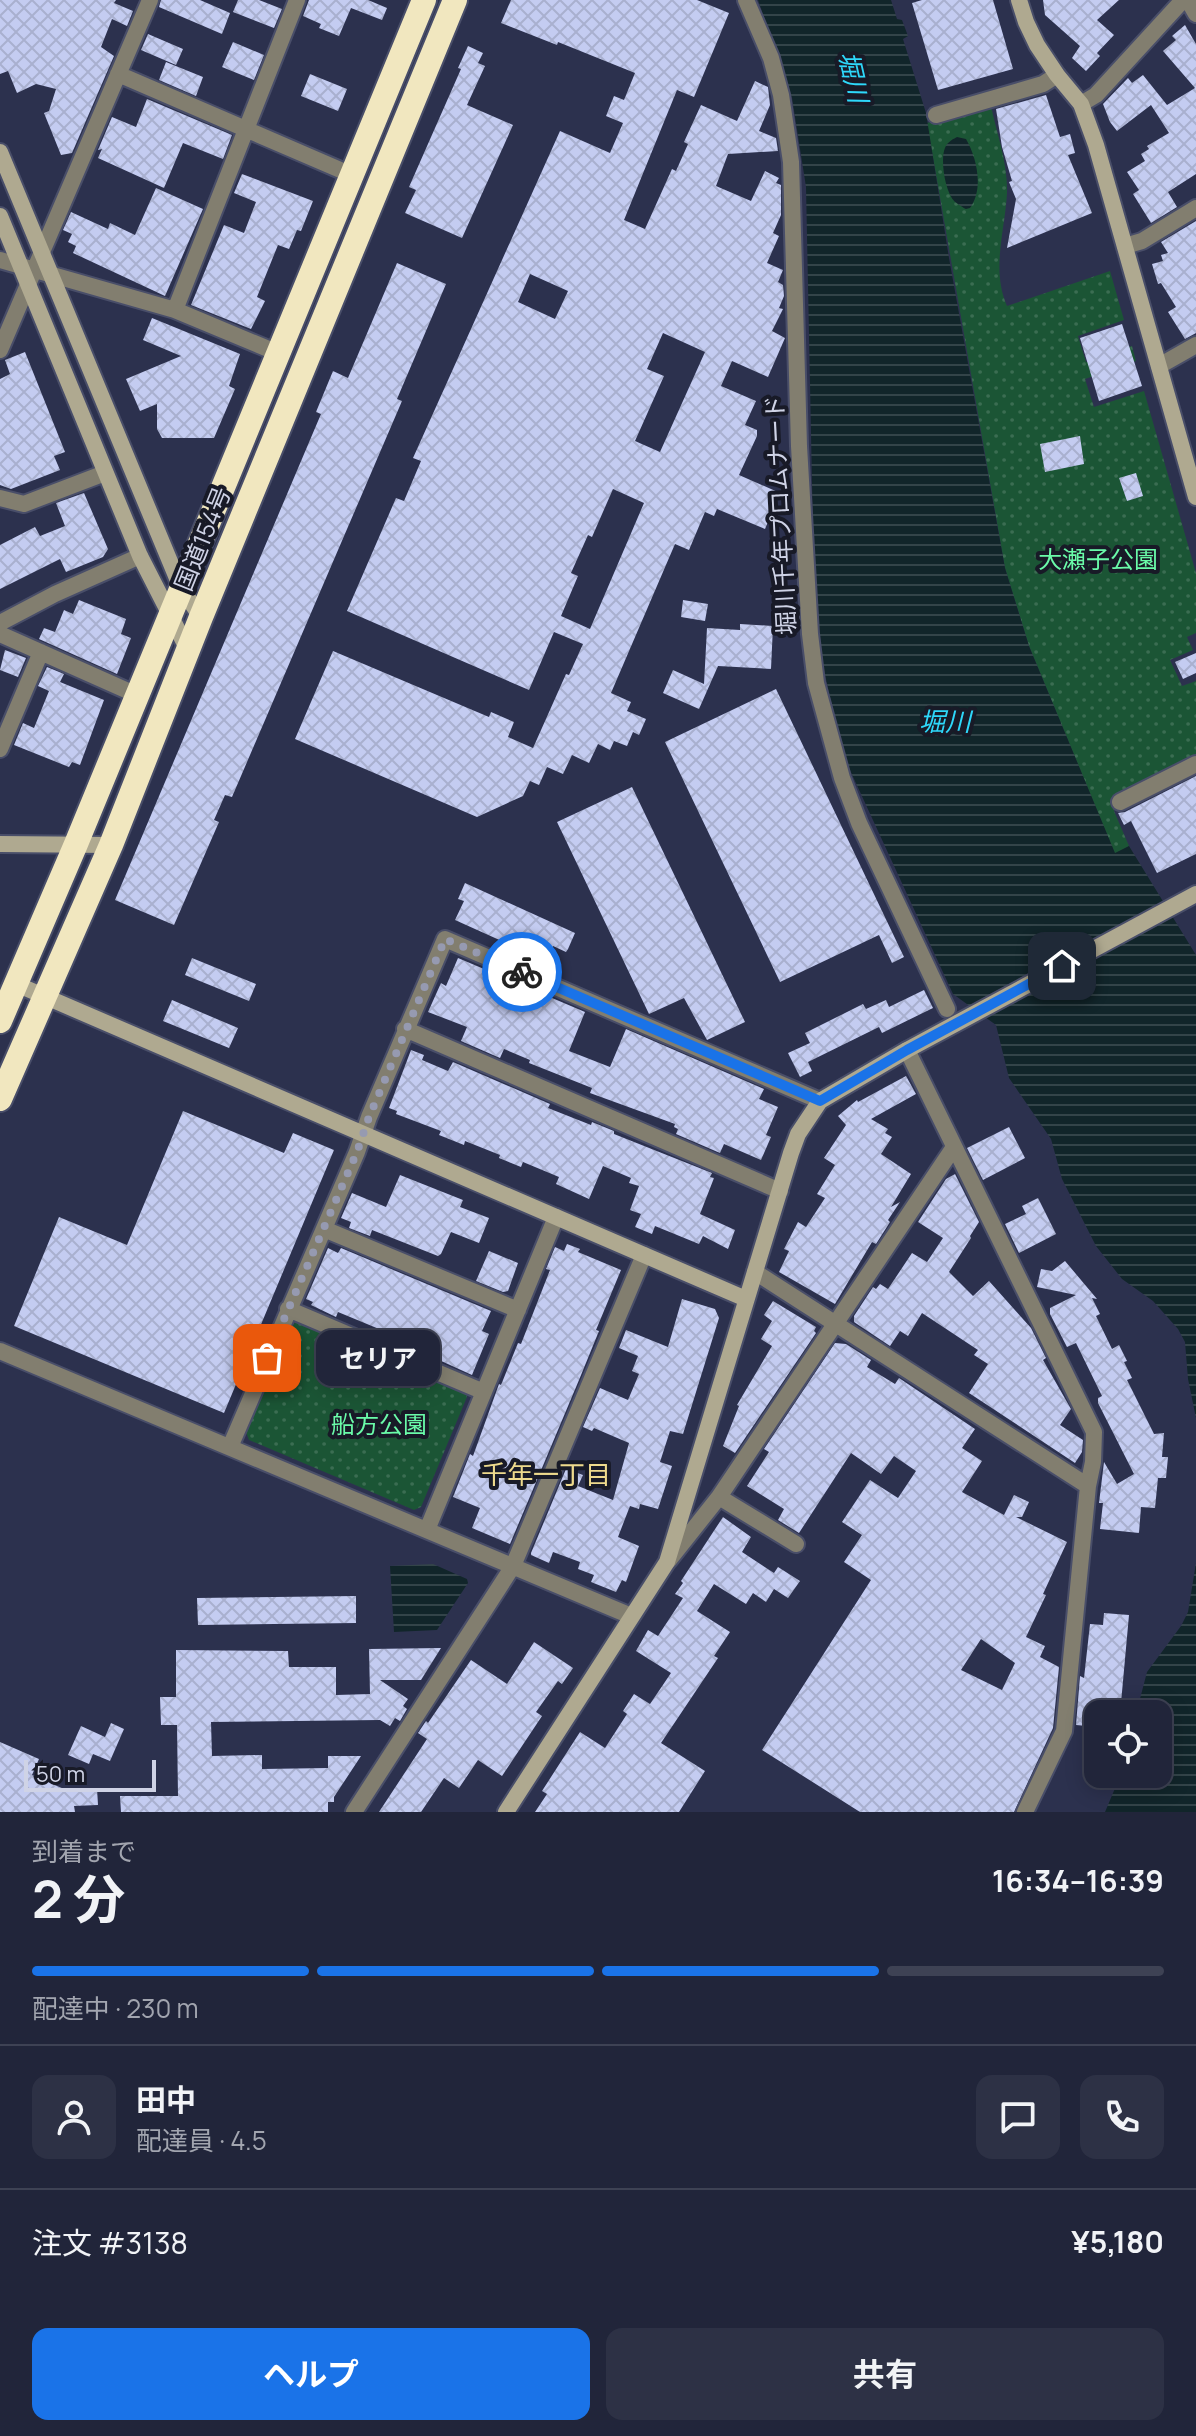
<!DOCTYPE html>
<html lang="ja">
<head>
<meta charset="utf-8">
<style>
  :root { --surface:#21253a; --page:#2d3145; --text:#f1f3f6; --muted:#a2a5af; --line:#3e4254; --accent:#1a73e8 }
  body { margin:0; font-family:Manrope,"Noto Sans JP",sans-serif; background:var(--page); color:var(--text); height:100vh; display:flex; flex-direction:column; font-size:30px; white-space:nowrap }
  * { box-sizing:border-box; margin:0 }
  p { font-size:26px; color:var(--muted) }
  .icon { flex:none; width:44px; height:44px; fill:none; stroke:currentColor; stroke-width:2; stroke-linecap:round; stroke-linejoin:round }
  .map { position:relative; height:1812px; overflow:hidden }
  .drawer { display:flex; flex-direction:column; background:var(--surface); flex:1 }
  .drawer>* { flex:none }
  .buttons { position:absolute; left:1084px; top:1700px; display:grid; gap:16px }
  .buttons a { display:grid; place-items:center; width:88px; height:88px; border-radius:16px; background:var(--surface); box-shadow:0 4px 20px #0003,0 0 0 2px var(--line); font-size:40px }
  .scale { position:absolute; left:24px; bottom:20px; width:132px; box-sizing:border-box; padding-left:8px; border:4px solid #cfd3e6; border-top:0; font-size:22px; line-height:28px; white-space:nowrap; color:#cfd3e6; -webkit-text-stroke:6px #181a27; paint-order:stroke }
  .pin { position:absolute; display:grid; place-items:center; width:68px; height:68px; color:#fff; margin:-34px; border-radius:16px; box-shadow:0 4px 12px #0006 }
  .courier { position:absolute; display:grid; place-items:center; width:80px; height:80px; margin:-40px; border:6px solid #1a73e8; border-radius:50%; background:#fff; color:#222; box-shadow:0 2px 10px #0007 }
  .bubble { position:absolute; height:56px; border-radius:16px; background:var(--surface); box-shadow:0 4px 20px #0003,0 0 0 2px var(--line); font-size:26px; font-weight:700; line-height:56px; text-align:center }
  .headline em { font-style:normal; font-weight:700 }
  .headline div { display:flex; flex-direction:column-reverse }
  .headline { display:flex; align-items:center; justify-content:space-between; height:136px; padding:0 32px }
  h1 { font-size:52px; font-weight:700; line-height:60px }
  .bar { display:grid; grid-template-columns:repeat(4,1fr); gap:12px 8px; align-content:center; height:96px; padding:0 32px }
  .bar i { height:10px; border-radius:6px; background:var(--line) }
  .bar .selected { background:var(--accent) }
  .bar p { grid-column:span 4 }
  .line { display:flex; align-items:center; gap:20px; padding:0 32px; border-top:2px solid var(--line) }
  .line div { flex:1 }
  .round { display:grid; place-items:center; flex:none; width:84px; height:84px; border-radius:16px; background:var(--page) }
  .action { display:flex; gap:16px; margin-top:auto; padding:16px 32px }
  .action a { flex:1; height:92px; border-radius:16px; background:var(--accent); color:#fff; font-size:32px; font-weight:700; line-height:92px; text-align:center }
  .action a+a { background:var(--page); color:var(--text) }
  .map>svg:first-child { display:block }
  .park { fill:url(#park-dots) }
  .water { fill:url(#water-rules) }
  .building { fill:url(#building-cross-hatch); fill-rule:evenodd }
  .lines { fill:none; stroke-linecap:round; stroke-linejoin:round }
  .street-casing { stroke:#494e69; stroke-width:20 }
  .secondary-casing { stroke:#494e69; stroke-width:20 }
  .highway-casing { stroke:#494e69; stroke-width:28 }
  .street { stroke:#827e6f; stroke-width:16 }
  .secondary { stroke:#afa990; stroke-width:16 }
  .highway { stroke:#f1e7bf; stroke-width:24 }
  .done { stroke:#969ab1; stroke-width:8; stroke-dasharray:0 14.4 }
  .route { stroke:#1a73e8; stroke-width:10 }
  .labels { text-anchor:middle; stroke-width:8; stroke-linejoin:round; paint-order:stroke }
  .street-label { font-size:24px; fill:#cfd3e6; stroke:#181a27 }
  .park-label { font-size:24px; fill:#6afba9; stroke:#181a27 }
  .water-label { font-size:26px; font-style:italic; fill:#2ed8fa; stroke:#181a27 }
  .neighbourhood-label { font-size:26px; fill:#eeda8d; stroke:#181a27 }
</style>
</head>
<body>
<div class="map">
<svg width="1196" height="1812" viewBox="0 0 1196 1812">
  <defs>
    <pattern id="park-dots" width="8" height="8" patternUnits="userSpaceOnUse" patternTransform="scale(2)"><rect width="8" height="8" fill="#1b5535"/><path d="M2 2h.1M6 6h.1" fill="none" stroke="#3b6d52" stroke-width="1.8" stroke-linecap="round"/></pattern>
    <pattern id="water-rules" width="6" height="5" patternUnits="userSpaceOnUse" patternTransform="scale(2)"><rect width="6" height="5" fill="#11252a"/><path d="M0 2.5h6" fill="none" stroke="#334449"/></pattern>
    <pattern id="building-cross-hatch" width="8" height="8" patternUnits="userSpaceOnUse" patternTransform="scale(2)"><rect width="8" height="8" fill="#c4ccf1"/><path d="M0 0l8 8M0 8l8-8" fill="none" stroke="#a9b0cf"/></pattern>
  </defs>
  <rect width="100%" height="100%" fill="#2c314e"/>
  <path class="park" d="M991,106C997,134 1008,164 1007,193C1005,231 991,269 1007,306L1110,271L1124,320L1078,336L1086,362L1132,346L1136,361L1085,379L1094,407L1144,391L1196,573V633L1187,637L1193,650L1170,660L1182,686L1196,681V758L1119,796L1114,811L1129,846L1115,854L1029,646L1005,568L927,123Z
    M301,1321L464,1390L467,1397L421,1507L414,1510L249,1440L246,1432L293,1324Z"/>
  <path class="water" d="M758,0H891L897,19L902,20L908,36L903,39L926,113L949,258L1005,568L1029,646L1115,853L1129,846L1196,955V1418L1188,1379L1185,1342L1178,1329L1153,1301L1122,1279L1096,1246L1062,1179L1051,1139L1009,1078L996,1025L953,994L843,755L815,630L806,187L792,98Z
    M957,137L966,139C977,158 984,189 970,208L966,209C965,209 955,202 955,202C945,192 941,163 944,151C946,143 951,140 957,137Z
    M1196,1563V1812H1105L1121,1774H1158V1714H1136L1147,1672L1181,1626L1188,1612Z
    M433,1564L467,1579L468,1583L437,1630L394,1632L390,1566Z"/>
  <path class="building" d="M0,0H116L114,3L133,11L127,26L112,19L101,47L114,56L72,153L61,155L44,113L49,111L56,89L36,84L17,93L8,71L0,74Z
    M161,0H200L230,13L222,34L159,7Z
    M238,0H259L282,9L274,28L233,12Z
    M309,0H368L387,8L382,20L351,8L339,36L319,28L321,24L303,16Z
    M511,0H697L729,13L694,97L677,90L624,220L645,229L672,169L676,171L688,144L684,142L701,105L737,121L755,81L768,87L770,105L759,131L776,138L778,151L728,154L716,186L751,201L765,171L779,178L776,183L781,185V215L773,233L779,236L767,263L783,270L778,282L783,285L784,296L779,308L783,309L772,331L785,338L768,377L732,361L721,386L756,401L745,425L757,430V436L739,475L780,493L765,529L717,509L714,516L705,512L689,550L675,544L611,693L631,702L627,711L646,719L639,735L633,732L627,746L614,741L610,750L598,744L589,763L572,755L563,774L547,767L539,785L530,781L523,796L477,817L295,739L333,651L489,717L491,712L514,722L508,737L533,748L566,674L569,675L583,644L554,632L529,690L347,611L396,498L404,501L421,461L413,458L560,131L610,153L623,123L606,116L614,96L624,100L635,73L558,42L557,45L501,23ZM530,274L568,291L555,319L518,302ZM663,333L705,352L660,452L635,441L664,376L647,369ZM613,489L644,503L590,629L561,616L578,576L571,573L588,535L592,537Z
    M922,0H993L1013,69L938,90L912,3Z
    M1043,0H1119L1097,20L1114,35L1097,53L1100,56L1086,71L1072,58L1080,46L1045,15Z
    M1185,25L1196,44V174L1168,192L1177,207L1151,223L1133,194L1139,190L1127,172L1145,161L1141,154L1149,149L1147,146L1169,133L1151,105L1117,131L1110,122L1103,104L1128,78L1132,83L1143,75L1167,105L1195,88L1163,51L1176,40L1172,36Z
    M148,34L183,49L176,65L141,50Z
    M233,42L264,55L254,80L222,67Z
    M468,46L483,53L478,63L485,66L467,105L513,125L462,238L405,213L416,190L409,187L461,69L458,68Z
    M166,62L203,77L196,96L159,80Z
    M310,74L347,89L338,111L301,96Z
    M1046,95L1060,137L1070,134L1075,153L1068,155L1092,213L1007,248L1016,199L1009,182L1012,181L1002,147L996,109Z
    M147,99L232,135L223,159L183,143L164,188L98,158L102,149L98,150L112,117L136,127Z
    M242,174L313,201L301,231L297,230L289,249L278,245L257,297L265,301L251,329L191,305L224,225L244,233L256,202L234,193Z
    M156,188L203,209L165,296L73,253L76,246L68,242L72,234L63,230L71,212L108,229L110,223L135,235Z
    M1196,221V333L1185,339L1168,312L1176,307L1161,283L1158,284L1152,264L1163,261L1161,255L1168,253L1161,242Z
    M397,263L446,284L397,399L402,401L232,797L225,795L214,820L219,822L174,925L115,900L321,414L316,412L333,371L348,378Z
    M152,318L240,354L229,386L235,389L214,438H162L157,429V404L140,411L126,379L181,356L143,340Z
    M1122,324L1142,386L1099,401L1080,338Z
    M25,352L65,452L54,456L60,470L11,489L0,485V379L10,374L5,360Z
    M1080,436L1084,464L1045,472L1040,444Z
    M1136,473L1143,496L1127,501L1119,478Z
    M84,493L108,549L103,557L66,572L60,559L0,589V545L35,527L40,536L65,526L56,503Z
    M79,600L126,619L121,634L131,638L117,674L39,639L44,628L55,632L64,610L73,614Z
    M683,600L708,604L705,621L681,617Z
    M740,624L773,626L771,669L718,666L699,709L663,693L673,670L704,684L707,628L740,630Z
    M5,650L26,658L18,677L0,670Z
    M1196,653V673L1183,679L1175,662Z
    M47,667L64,674L60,682L104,700L80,765L72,762L69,767L14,745L23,723L34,728L49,691L38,686Z
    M776,689L904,957L892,963L879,935L780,982L665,742Z
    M1196,776V854L1157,873L1131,821L1124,825L1118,813L1125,812Z
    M632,787L745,1022L707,1040L684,998L649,1014L557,822Z
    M465,883L575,933L568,949L566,952L553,946L546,961L455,920L464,901L458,899Z
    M192,958L256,984L249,1001L185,975Z
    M458,958L585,1012L569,1051L610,1067L626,1029L764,1089L759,1099L778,1107L766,1135L771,1137L761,1160L724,1144L720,1153L676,1134L678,1129L674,1127L675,1124L590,1093L592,1088L529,1063L530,1060L504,1049L500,1058L461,1041L467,1027L428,1012L441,983L446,986Z
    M924,990L933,1008L882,1033L879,1027L808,1062L812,1071L800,1077L788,1053L810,1043L805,1033L863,1004L866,1009L886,1000L889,1007Z
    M172,1000L238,1028L229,1048L163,1021Z
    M411,1050L424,1055L422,1060L448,1071L453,1062L550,1104L548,1108L591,1125L592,1122L614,1131V1134L712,1173L710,1177L714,1178L700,1214L735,1230L728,1249L703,1236L699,1244L655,1226L652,1234L635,1227L641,1214L630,1210L639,1186L629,1183L631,1178L603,1166L589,1199L556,1184L559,1177L523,1162L521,1167L499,1158L500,1155L465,1141L464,1145L439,1135L441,1131L396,1114L397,1111L389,1108Z
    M906,1076L916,1094L871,1119L888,1129L885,1133L892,1137L881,1154L911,1174L891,1207L900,1202L888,1220L890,1222L876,1244L872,1242L835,1304L779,1272L789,1251L784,1249L798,1222L806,1227L825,1198L817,1194L835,1165L824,1158L846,1125L838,1116L857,1100L858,1102Z
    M183,1111L284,1153L293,1133L334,1150L224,1413L14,1326L59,1217L127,1245Z
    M1009,1127L1025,1158L983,1180L967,1148Z
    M955,1174L979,1222L970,1236L971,1238L949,1272L973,1296L989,1281L1031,1328L1046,1358L1043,1360L1071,1409L1060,1425L1083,1440L1082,1452L1075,1463L969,1393L988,1364L974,1355L978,1350L922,1313L908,1336L900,1331L890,1346L854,1322V1316L873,1287L876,1289L880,1284L888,1289L912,1253L927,1262L943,1238L918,1222L946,1179Z
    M400,1175L463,1200L460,1207L489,1218L479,1243L451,1232L441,1254L438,1256L372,1230L370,1236L349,1228L351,1222L341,1218L352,1193L386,1207Z
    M1038,1198L1056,1234L1019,1253L1005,1224L1026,1214L1022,1206Z
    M567,1244L580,1249L578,1252L621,1270L596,1330L599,1331L579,1380L510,1544L472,1528L480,1508L453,1497L470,1454L473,1456L499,1384L501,1385L518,1343L521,1344L550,1270L546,1269L555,1247L564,1251Z
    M328,1248L338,1253L341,1248L491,1311L482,1331L489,1334L472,1375L406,1345L408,1341L338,1312L336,1317L311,1305L313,1302L306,1299Z
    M489,1251L518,1263L508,1291L503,1292L476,1281Z
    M1065,1261L1097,1299L1092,1298L1100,1314L1096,1316L1112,1349L1119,1345L1127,1361L1124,1362L1132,1378L1127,1380L1154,1434L1164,1433L1162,1457H1168L1166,1478H1158L1155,1508L1141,1507L1139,1533L1100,1529L1103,1503H1099L1104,1462L1117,1484L1134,1474L1098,1403V1398L1102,1396L1076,1343L1067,1347L1050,1314V1308L1076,1295L1037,1287L1041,1269L1052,1271Z
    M682,1299L715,1309L719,1318L683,1434L670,1431L660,1462L672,1466L658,1509L640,1504L639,1509L630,1506L618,1537L639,1546L626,1582L622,1580L616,1592L591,1582L594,1575L578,1569L580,1562L553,1552L549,1563L531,1555V1553L566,1469L583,1475L578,1486L613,1500L629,1443L594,1428L592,1431L583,1427L600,1388L628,1400L639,1374L632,1371L638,1356L619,1348L626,1330L668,1347Z
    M773,1301L816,1327L814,1331L816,1333L735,1453L723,1446L739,1406L737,1405L772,1346L761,1339L772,1321L764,1315Z
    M835,1343L846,1344L871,1360L867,1367L895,1384L899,1378L975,1429L962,1448L982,1461L962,1492L1004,1515L1014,1495L1029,1502L1022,1517H1016L1067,1542L1043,1594L1046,1595L1026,1637L1045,1646L1040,1657L1059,1667L1053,1728L1014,1812H860L762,1750L871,1580L844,1562L862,1535L842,1522L870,1480L898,1498L916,1471L894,1456L881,1474L851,1453L799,1533L778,1520L784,1509L747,1486L769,1452L764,1449ZM981,1639L1015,1663L1002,1690L961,1670Z
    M723,1517L751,1537L742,1552L774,1573L778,1567L800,1581L788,1598L774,1589L766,1602L753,1593L746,1604L714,1584L697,1611L730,1632L714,1656L718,1658L661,1743L705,1771L679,1812H535L547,1794L542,1791L580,1732L605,1748L627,1714L623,1711L634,1694L650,1704L671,1673L636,1651L648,1630L658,1636L683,1598L675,1594L683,1583L681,1581Z
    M356,1596V1623L198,1625L197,1598Z
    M1104,1613L1129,1615L1120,1714H1098V1727L1076,1725L1080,1676L1084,1678L1090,1624L1103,1625Z
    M534,1642L573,1668L562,1684L558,1681L536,1712L542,1716L502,1776L478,1760L459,1788L444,1778L421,1812H379L427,1739L418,1733L426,1721L428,1723L471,1660L507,1684Z
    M441,1648L421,1680H380L408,1699L403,1706L407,1709L400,1721L395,1718L390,1726L380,1720L211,1722L212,1756L262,1755V1769L328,1768V1756H361L334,1797V1802H328V1812H121L120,1796H178L177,1725H161L160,1697H176V1650L288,1651L289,1667H336V1695L370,1694L369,1649Z
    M111,1723L124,1729L110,1761L93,1754L89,1764L68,1755L81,1726L105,1737Z
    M0,1742L39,1759L32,1775L64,1789L97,1788L98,1805L74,1806L75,1812H0Z"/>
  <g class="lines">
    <defs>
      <path id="street" d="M746,0L771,58L781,95L791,162L799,446L810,634L816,683L842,778L859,823L947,1009
        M1188,0L1196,14
        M118,74L352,175
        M1081,104L1096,95L1183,0
        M936,115L1043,84L1057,75
        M1125,246L1142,241L1196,208
        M0,260L175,310L278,353
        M175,310L297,0
        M0,350L150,0
        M1159,366L1196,345
        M0,498L24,504L105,473
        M0,623L55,594L140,556
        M0,634L137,695
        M0,749L41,652
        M1120,802L1196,764
        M405,1029L780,1191
        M907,1050L1094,1432L1093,1462L1088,1486L1064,1731L1025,1812
        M324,1229L518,1310
        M755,1272L1088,1486
        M288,1309L484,1392
        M0,1351L631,1616
        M230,1447L357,1152L369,1117L445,939L820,1101
        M719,1497L796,1544
        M427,1530L556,1217
        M669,1560L719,1497L954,1147
        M354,1812L513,1566L644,1255"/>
      <path id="secondary" d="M1019,0L1026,22L1037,45L1057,75L1081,104L1096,145L1196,497
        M0,152L181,588L201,617
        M0,216L140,556L188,650
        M0,844L111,845
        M16,984L746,1299
        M506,1812L667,1562L791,1153L798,1134L820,1101L907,1050L1196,894"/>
      <path id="highway" d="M0,1021L76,844L424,0
        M0,1099L111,845L201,617L455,0"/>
    </defs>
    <use href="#street" class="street-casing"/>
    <use href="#secondary" class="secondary-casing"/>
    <use href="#highway" class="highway-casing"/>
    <use href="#street" class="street"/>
    <use href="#secondary" class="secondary"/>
    <use href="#highway" class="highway"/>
  </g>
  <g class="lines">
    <path class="done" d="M267,1358L357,1152L369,1117L445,939L522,972"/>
    <path class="route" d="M522,972L820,1101L907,1050L1062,966"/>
  </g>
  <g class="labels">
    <g class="street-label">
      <text transform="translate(781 515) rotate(-93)" y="8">堀川千年プロムナード</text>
      <text transform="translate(203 539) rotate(-68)" y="8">国道154号</text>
    </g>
    <g class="park-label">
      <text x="1098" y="568">大瀬子公園</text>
      <text x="379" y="1433">船方公園</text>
    </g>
    <g class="water-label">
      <text transform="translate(853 77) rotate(77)" y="9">堀川</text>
      <text x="945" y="731">堀川</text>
    </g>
    <g class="neighbourhood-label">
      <text x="546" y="1484">千年一丁目</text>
    </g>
  </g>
</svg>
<div class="buttons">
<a><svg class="icon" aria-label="locate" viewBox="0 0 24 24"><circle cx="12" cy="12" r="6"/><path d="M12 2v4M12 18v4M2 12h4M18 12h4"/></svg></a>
</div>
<div class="scale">50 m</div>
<div class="pin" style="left:267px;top:1358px;background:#ea580c"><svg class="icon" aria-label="bag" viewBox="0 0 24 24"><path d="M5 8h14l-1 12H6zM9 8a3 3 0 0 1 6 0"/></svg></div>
<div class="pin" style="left:1062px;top:966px;background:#1f2937"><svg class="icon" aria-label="home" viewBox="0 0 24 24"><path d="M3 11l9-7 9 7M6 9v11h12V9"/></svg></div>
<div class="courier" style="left:522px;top:972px"><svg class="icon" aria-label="bike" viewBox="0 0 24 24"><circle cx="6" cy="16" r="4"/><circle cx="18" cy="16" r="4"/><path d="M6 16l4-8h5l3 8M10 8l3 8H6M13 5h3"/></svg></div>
<div class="bubble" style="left:316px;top:1330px;width:124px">セリア</div>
</div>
<section class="drawer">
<div class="headline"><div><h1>2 分</h1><p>到着まで</p></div><em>16:34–16:39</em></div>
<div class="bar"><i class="selected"></i><i class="selected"></i><i class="selected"></i><i></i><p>配達中 · 230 m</p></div>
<div class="line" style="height:144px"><a class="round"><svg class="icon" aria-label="person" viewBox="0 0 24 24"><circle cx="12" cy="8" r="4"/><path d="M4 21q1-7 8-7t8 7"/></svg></a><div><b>田中</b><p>配達員 · 4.5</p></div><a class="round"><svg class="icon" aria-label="chat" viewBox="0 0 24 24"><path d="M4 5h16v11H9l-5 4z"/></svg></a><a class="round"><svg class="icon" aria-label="phone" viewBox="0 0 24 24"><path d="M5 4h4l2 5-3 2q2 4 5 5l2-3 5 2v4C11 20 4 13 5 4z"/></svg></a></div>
<div class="line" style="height:104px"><div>注文 #3138</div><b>¥5,180</b></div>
<div class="action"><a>ヘルプ</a><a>共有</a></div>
</section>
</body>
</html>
